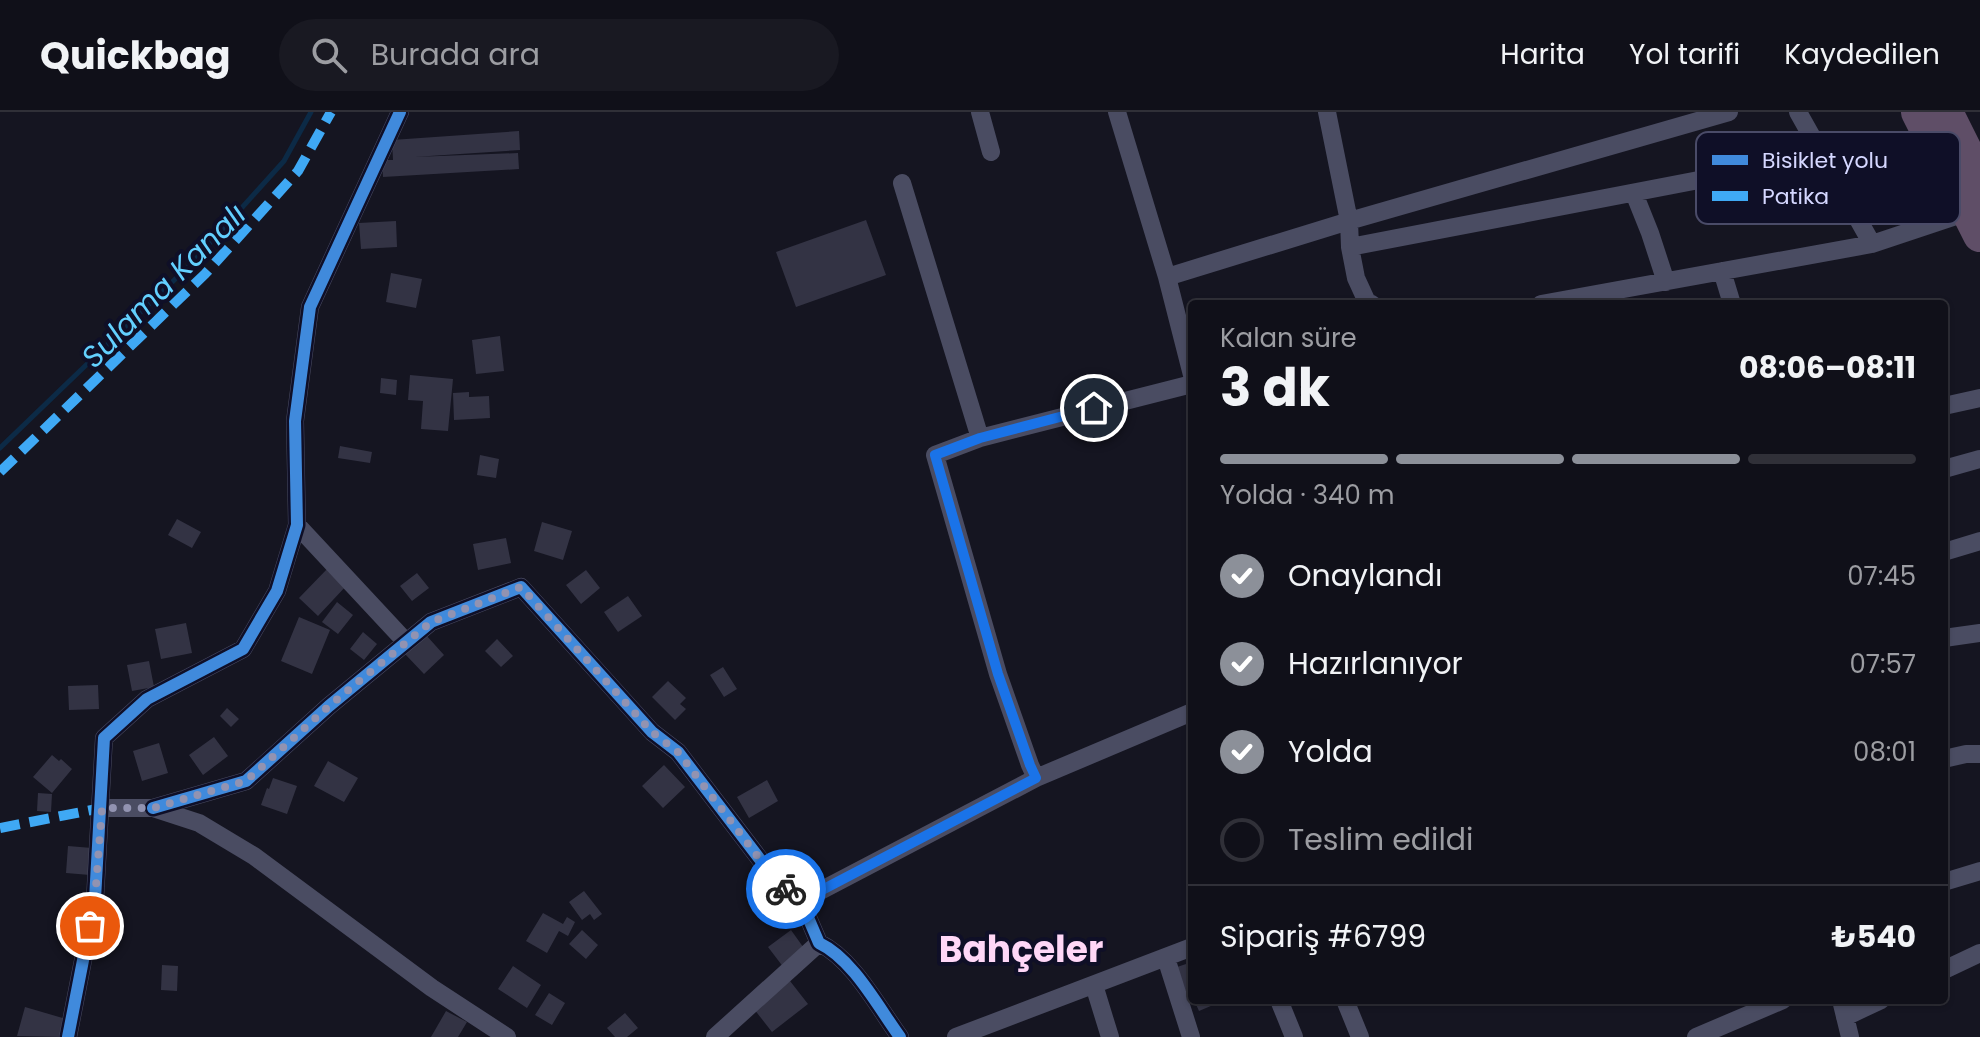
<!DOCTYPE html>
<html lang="tr">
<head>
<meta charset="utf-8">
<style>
  :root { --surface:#101019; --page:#191922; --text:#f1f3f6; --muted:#9c9da2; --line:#303038; --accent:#8c9099 }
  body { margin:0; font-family:Poppins,sans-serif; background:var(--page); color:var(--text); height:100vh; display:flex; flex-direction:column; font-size:30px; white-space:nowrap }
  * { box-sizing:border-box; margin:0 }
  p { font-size:26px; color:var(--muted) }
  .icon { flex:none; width:44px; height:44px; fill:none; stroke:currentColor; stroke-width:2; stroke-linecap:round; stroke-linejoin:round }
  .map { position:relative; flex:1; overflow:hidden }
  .side { position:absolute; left:1188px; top:188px; width:760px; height:704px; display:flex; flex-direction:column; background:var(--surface); border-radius:8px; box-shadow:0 2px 6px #0004,0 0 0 2px var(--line) }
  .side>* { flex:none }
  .pin { position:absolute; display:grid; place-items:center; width:68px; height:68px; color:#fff; margin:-34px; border:4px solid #fff; border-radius:50%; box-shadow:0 2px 8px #0007 }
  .courier { position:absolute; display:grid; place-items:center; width:80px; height:80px; margin:-40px; border:6px solid #1a73e8; border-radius:50%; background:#fff; color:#222; box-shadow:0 2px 10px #0007 }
  .head em { font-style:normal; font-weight:700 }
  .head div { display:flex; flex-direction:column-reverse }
  .head { display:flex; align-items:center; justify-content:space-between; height:136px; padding:0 32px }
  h1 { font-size:52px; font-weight:700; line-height:60px }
  .bar { display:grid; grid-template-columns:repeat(4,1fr); gap:12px 8px; align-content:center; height:96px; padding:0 32px }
  .bar i { height:10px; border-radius:6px; background:var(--line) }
  .bar .selected { background:var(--accent) }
  .bar p { grid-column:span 4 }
  .line { display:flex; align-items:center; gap:20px; padding:0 32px; border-top:2px solid var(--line) }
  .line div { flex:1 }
  ol { padding:0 32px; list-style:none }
  li { display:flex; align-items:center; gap:24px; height:88px }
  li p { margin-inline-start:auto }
  li .icon { padding:8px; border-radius:50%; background:var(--accent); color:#fff; stroke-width:4 }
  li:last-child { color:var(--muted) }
  li i { width:44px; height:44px; border:4px solid var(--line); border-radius:50% }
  header { display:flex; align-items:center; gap:48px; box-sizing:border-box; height:112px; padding:0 40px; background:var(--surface); border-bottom:2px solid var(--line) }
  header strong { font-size:38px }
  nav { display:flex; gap:44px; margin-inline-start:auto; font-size:28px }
  .search { width:560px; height:72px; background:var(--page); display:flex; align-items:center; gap:20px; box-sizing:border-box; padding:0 28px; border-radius:44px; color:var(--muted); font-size:30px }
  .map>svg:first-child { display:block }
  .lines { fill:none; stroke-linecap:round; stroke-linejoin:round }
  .stream { stroke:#0c2a46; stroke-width:5 }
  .building { fill:#334 }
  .street { stroke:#4a4c62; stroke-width:18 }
  .highway { stroke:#5f4e67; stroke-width:34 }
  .quiet { stroke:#3fa9f5; stroke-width:10; stroke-dasharray:20 10; stroke-linecap:butt }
  .cycleway-casing { stroke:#0f0f27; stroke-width:17 }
  .cycleway { stroke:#408adc; stroke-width:12 }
  .done { stroke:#9293b1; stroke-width:8; stroke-dasharray:0 14.4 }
  .route { stroke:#1a73e8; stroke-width:10 }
  .labels { text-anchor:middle; stroke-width:8; stroke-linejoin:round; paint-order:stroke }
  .water-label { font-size:30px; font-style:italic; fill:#63d0ff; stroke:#0f0f27 }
  .district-label { font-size:36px; font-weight:bold; fill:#ffd7f7; stroke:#0f0f27 }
  .key { fill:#0f0f27; stroke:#4a4b68; stroke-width:2 }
  .key-label { font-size:22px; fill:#d5d7ff }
</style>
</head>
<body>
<header>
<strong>Quickbag</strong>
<div class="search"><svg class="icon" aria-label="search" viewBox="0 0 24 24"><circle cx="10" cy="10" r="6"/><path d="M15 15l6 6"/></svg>Burada ara</div>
<nav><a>Harita</a><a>Yol tarifi</a><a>Kaydedilen</a></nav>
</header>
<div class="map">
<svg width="1980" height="925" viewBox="0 0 1980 925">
  <rect width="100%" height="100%" fill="#151521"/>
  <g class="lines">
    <path class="stream" d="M0,336L193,150L284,49L311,0"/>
  </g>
  <path class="building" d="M519,19L520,38L414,45L518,41L519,57L383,65L382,48H393L392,28Z
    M866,108L886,163L796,195L776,140Z
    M396,109L397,135L361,137L359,111Z
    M391,161L422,167L416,196L386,190Z
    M500,224L504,259L476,262L472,228Z
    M410,263L453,267L448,319L421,317L423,289L408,288Z
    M381,266L397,268L396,283L380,281Z
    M469,280V285L489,284L490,306L454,308L453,281Z
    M340,334L372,340L370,351L338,346Z
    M480,343L499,347L496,366L477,363Z
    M177,407L201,420L192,436L168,423Z
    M542,410L572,419L563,448L534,439Z
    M506,426L511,451L478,458L473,432Z
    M329,455L347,473L318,504L299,486Z
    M586,458L600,476L581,492L566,473Z
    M417,461L429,476L412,489L400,474Z
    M628,484L642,504L618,520L604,500Z
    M337,490L353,503L338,522L322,510Z
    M299,505L330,518L312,562L281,549Z
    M186,511L192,541L161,547L155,517Z
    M363,520L377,532L364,548L350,537Z
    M426,523L444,543L424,562L405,542Z
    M497,527L513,544L501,555L485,539Z
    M149,549L154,575L132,579L127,553Z
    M723,555L737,577L724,585L710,563Z
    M668,569L686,586L680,592L686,597L675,608L652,585Z
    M98,573L99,597L69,598L68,574Z
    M227,596L239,607L231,615L220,604Z
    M214,625L228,644L203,663L189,643Z
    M159,631L168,661L142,669L133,639Z
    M52,643L59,649L61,647L72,657L52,681L33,665Z
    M328,649L358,666L344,690L314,674Z
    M664,653L685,675L663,696L642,674Z
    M273,666L297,674L287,702L261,693L267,676L269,677Z
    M767,668L778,689L749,706L737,685Z
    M38,681L52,682L51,700L37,699Z
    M68,734L92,736L90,763L66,761Z
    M584,779L602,802L594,808L590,802L582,808L569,790Z
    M543,801L563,812L567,805L575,810L568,824L559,819L547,841L526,829Z
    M582,818L598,833L586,847L569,832Z
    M791,818L806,839L784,856L768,835Z
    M1192,850V876L1183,880L1174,856Z
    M162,853L178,854L177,879L161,878Z
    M513,854L541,873L527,896L498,877Z
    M790,869L808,892L772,920L754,897Z
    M549,881L565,891L552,913L535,903Z
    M1194,888H1225L1199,899Z
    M25,895L66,907L61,925L17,924Z
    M446,899L467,910L458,925H431Z
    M625,901L638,916L627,925H615L607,916Z"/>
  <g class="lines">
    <path class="street" d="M980,0L991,40
      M1117,0L1167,165L1192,263
      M1327,0L1349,109L1350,135L1356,166L1367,190L1372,192
      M1798,0L1872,132
      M902,71L980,326
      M1634,81L1650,121L1666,170
      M1350,135L1824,44
      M1722,159L1732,192
      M1167,165L1349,109L1729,0
      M1541,192L1872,132L1968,100
      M1944,294L1980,286
      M1944,357L1980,347
      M297,413L406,530
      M1944,440L1980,429
      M1944,526L1980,521
      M1944,647L1966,642H1980
      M1036,666L1030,653L998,562L935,343L980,326L1192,272
      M102,696H153L199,711L254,744L432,876L507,925
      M153,696L246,669L329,594L431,510L521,475L652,620L678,640L778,771L801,789L819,831C853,847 878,895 900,925
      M1944,770L1980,759
      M801,789L1036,666L1192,600
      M1166,846L1191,925
      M1944,858L1980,841
      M1094,873L1110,925
      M1279,888L1294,925
      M1345,888L1360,925
      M1841,888L1850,925
      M1845,905L1881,888
      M68,925L95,787L104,626L147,587L243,537L277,479L297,413L295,309L310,195L400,0
      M715,925L819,831
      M956,925L1192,835
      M1696,925L1783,888"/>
    <path class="highway" d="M1918,0L1980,123
      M1946,0L1980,68"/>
    <path class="quiet" d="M0,360L205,162L298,59L331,0
      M0,716L102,696"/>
    <defs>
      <path id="cycleway" d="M153,696L246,669L329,594L431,510L521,475L652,620L678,640L778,771L801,789L819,831C853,847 878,895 900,925
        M68,925L95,787L104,626L147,587L243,537L277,479L297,413L295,309L310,195L400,0"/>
    </defs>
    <use href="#cycleway" class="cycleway-casing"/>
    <use href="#cycleway" class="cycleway"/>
  </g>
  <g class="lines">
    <path class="done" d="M90,814L95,787L102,696H153L246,669L329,594L431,510L521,475L652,620L678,640L778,771L786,777"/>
    <path class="route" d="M786,777L801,789L1036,666L1030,653L998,562L935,343L980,326L1094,296"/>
  </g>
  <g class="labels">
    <g class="water-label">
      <text transform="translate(164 174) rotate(-45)" y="10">Sulama Kanalı</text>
    </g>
    <g class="district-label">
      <text x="1021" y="850">Bahçeler</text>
    </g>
  </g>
  <rect x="1696" y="20" width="264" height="92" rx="12" class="key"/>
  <rect x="1712" y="43" width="36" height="10" fill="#408adc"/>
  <rect x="1712" y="79" width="36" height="10" fill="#3fa9f5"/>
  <g class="key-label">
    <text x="1762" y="56">Bisiklet yolu</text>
    <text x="1762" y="92">Patika</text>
  </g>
</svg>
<div class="pin" style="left:90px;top:814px;background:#ea580c"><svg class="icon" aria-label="bag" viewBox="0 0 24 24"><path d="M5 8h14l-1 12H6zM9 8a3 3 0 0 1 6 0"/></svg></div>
<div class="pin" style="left:1094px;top:296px;background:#1f2937"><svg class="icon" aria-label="home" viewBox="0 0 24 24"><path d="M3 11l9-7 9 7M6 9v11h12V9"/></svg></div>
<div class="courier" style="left:786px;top:777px"><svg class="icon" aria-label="bike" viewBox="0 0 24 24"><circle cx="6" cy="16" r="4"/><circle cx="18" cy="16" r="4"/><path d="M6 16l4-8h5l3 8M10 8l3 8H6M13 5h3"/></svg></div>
<section class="side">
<div class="head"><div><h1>3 dk</h1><p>Kalan süre</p></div><em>08:06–08:11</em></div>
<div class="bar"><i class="selected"></i><i class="selected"></i><i class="selected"></i><i></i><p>Yolda · 340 m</p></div>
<ol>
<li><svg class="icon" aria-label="check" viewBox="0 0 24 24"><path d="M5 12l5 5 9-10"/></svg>Onaylandı<p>07:45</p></li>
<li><svg class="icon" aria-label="check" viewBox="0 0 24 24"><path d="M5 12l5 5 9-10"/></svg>Hazırlanıyor<p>07:57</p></li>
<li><svg class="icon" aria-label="check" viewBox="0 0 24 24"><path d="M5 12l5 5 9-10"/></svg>Yolda<p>08:01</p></li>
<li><i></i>Teslim edildi</li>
</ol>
<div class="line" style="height:104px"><div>Sipariş #6799</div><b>₺540</b></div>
</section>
</div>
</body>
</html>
